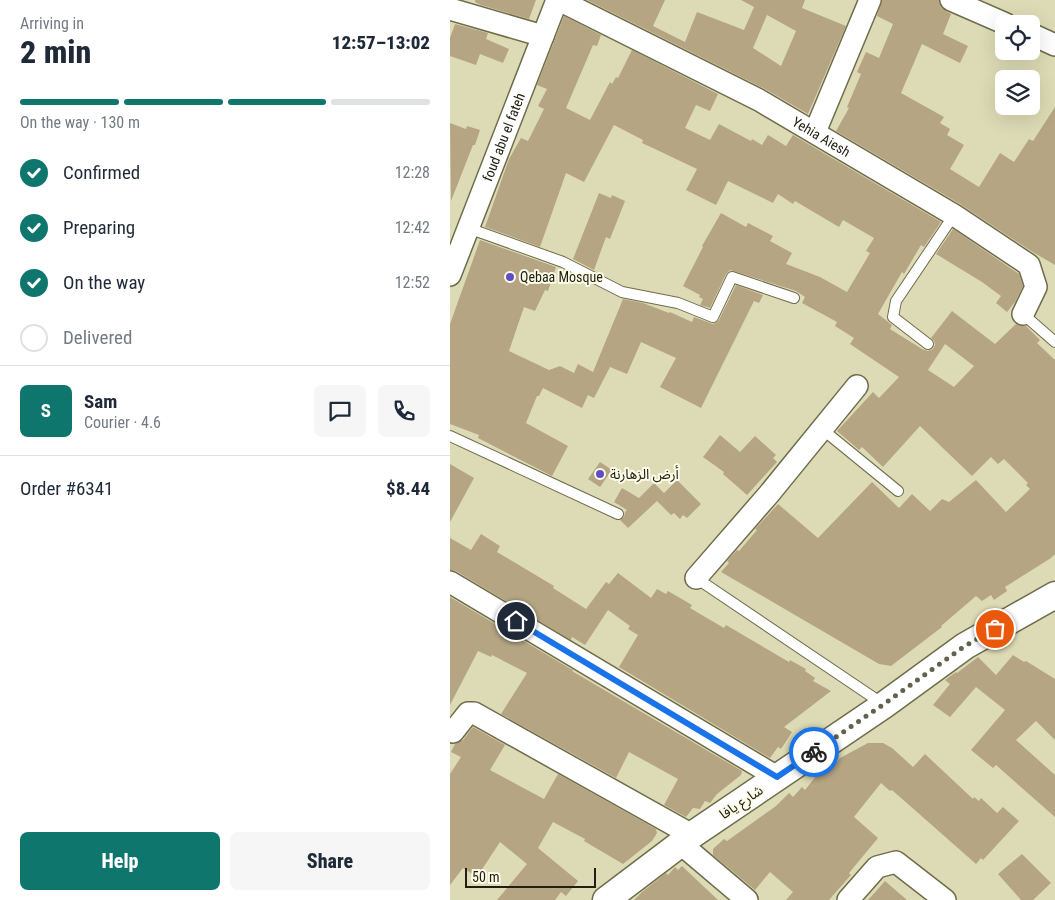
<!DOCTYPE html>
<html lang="en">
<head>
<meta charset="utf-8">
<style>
  :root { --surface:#fff; --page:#f6f6f7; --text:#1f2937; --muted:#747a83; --line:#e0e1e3; --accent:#0f766e }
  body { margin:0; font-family:"Roboto Condensed","Noto Sans Arabic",sans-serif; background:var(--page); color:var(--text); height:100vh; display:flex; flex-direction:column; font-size:19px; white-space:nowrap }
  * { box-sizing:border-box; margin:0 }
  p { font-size:16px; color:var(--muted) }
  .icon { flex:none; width:28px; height:28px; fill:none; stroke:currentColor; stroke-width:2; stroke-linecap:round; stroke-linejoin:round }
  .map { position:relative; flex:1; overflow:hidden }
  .drawer { display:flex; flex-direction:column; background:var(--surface); width:450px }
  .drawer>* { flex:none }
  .controls { position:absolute; left:545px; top:15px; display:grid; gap:10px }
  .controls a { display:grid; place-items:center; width:45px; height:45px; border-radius:8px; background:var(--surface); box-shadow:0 5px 20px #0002; font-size:25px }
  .scale { position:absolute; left:15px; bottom:12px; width:131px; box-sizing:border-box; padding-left:5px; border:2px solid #201f11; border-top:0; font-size:14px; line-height:18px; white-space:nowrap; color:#201f11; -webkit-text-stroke:4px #fcfbe8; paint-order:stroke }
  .pin { position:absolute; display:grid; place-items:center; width:42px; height:42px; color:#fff; margin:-21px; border:2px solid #fff; border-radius:50%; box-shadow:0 1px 5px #0007 }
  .courier { position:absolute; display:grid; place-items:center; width:50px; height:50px; margin:-25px; border:4px solid #1a73e8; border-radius:50%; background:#fff; color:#222; box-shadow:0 1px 6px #0007 }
  .headline em { font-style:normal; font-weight:800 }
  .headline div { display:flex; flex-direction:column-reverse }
  .headline { display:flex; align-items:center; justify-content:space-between; height:85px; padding:0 20px }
  h1 { font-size:32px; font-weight:800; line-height:38px }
  .bar { display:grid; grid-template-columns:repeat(4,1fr); gap:8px 5px; align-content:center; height:60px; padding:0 20px }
  .bar i { height:6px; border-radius:4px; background:var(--line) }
  .bar .current { background:var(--accent) }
  .bar p { grid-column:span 4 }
  .line { display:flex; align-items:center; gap:12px; padding:0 20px; border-top:1px solid var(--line) }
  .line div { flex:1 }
  .round { display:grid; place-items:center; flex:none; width:52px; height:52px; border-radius:8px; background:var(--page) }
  ol { padding:0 20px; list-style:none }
  li { display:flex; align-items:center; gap:15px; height:55px }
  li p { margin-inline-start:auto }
  li .icon { padding:5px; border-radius:50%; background:var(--accent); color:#fff; stroke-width:4 }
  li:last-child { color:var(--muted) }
  li i { width:28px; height:28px; border:2px solid var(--line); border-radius:50% }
  .button { display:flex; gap:10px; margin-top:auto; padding:10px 20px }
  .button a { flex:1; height:58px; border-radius:8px; background:var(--accent); color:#fff; font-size:20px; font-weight:800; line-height:58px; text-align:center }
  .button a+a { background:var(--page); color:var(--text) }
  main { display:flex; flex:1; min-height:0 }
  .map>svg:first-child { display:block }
  .building { fill:#b5a583; fill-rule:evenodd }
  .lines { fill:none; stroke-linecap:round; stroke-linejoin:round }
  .service-casing { stroke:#6e6c4a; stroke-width:12 }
  .minor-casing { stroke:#6e6c4a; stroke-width:24 }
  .tertiary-casing { stroke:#6e6c4a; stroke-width:29 }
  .service { stroke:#fff; stroke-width:10 }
  .minor { stroke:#fff; stroke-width:21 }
  .tertiary { stroke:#fff; stroke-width:26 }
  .done { stroke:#62614a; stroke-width:5; stroke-dasharray:0 9 }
  .route { stroke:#1a73e8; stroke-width:6 }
  .poi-dot { fill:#5e4dc5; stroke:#fcfbe8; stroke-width:2 }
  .labels { text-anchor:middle; stroke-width:4; stroke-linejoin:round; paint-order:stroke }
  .street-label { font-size:14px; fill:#201f11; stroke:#fcfbe8 }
  .poi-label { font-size:14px; fill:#201f11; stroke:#fcfbe8; text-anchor:start }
</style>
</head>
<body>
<main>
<section class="drawer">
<div class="headline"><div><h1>2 min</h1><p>Arriving in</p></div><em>12:57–13:02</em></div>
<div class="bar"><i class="current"></i><i class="current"></i><i class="current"></i><i></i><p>On the way · 130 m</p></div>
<ol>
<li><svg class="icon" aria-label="check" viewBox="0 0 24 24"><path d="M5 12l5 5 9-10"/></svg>Confirmed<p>12:28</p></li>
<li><svg class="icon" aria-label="check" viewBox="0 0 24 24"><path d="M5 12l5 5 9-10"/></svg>Preparing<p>12:42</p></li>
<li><svg class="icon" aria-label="check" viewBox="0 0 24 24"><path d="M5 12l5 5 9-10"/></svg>On the way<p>12:52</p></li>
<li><i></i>Delivered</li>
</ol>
<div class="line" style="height:90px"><b class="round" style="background:var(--accent);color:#fff">S</b><div><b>Sam</b><p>Courier · 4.6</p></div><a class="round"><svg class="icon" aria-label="chat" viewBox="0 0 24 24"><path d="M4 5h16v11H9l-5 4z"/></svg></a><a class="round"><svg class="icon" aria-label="phone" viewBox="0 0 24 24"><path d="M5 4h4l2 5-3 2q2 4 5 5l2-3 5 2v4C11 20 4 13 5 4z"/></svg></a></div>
<div class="line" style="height:65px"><div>Order #6341</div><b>$8.44</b></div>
<div class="button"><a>Help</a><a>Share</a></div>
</section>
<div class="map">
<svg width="605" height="900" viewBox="0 0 605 900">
  <rect width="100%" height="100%" fill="#dddbb5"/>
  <path class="building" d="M25,0H86L79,19L31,5L25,2Z
    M137,0H215L203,26L235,42L247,12L294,30L304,7L291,0H355L352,8L396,26L358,114L315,89ZM317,15L346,31L331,66L303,48Z
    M432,0H489L491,8L501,14L493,34L518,46L510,63L472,44L451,93L494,117L490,123L500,129L497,135L514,145L500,169L529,187L550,153L564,162L579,139L583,141L605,107V265L581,251L510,204L386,131L399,108L397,107L411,74L407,72L416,52L429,58L443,24L427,16Z
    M114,16L151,35L147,46L143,45L116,108L140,120L160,82L162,84L166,77L168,78L182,50L268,94L260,111L246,105L235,128L260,140L269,124L301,141L302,139L312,145L318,135L336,146L343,135L491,222L474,247L471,245L454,274L452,272L428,314L442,325L440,329L472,349L478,351L483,349L485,345L484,341L481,338L502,311L545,344L566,324L576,326L590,340L587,343L605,360V554L601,558L555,587L557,591L544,600L541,595L532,601L526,596L491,626L492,627L441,666L429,664L271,572L279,563L277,561L287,550L289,551L307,530L305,529L328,504L368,538L422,482L449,508L462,494L480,511L492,499L499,502L526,480L556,512L580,489L576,485L578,483L554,459L548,464L541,457L522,476L470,426L433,467L412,447L409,450L387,431L423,392L429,398L449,377L400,344L404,338L385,326L387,322L352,303L355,297L346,291L280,270L276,274L260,308L250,305L253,299L249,297L250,295L233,286L253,247L252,246L271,213L296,227L298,223L323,236L320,241L342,253L336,264L370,277L397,292L420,253L416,251L424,238L393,220L389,227L345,201L343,204L328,194L323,203L278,181L266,205L236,190L247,169L207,150L192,143L193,140L164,125L134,182L116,173L90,247L35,227L59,159L71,138L78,141L94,109L88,106L97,89L87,85ZM495,344L524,366L504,387L478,370Z
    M5,24L38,33L36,39L59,49L53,63L30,54L26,65L0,56V38Z
    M0,123L16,129L17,126L30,130L25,145H23L1,201Z
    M149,193L161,198L162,195L175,201L160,239L156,237L144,270L123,259Z
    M503,229L569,274L573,286L565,302L557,312L546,303L551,296L532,282L486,254Z
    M30,240L106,267L98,291L95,290L85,311L74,307L59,351L99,370L110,366L124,373L128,364L143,372L173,299L193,303L219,313L220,312L242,322L244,317L263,324L269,320L286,285L313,295L309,303L304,301L251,408L210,387L226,358L191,342L177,374L160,367L144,398L138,395L132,408L93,388L89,396H87L76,423L118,446L102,476L28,438L29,435L0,424V324Z
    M270,435L290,452L305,436L326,455L323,458L327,462L297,495L273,474L274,472L253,457Z
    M150,462L162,470L150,487L138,479Z
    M0,464L24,478L0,522Z
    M227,480L251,504L237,518L233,515L230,519L224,513L221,515L207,501L178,528L170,520L174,517L175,512L177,510L164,502L172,488L189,498L204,483L214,493Z
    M31,534L50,546L47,552L104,586L103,588L136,609L156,582L159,584L168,573L201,598L207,589L216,594L218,591L242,605L240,608L274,628L276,625L339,662L340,660L356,669L355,671L365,678L363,681L381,691L334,727L342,732L331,749L328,747L320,758L169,667L188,635L178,629L180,626L158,610L135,645L122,637L121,640L6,571L0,570V538L21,550Z
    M0,597L119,668L123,670L122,671L292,771L291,775L267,794L260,803L255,801L250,809L243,808L236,817L214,805L228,779L179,752L166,778L51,714L77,673L42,655L41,657L28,651L0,705Z
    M563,655L574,662L576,661L605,679V740L586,721L566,740L605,775V817L546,765L543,768L521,750L555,710L526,687L500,717L483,705L500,684L495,680L506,672L507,673L528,657L546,675Z
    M23,727L55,745L40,770L94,799L108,774L206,829L207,833L202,841L173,864L134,841L135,839L103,822L88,848L128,881L116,896L111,892L105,900H47L77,864L50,842L27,877L13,868L0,885V774L11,757L1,752L5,744L13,740Z
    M418,743H433L442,748L463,767L475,754L523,799L524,797L529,801L531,798L547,813L553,807L569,821L533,860L531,858L526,864L442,790L440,791L431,783L404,817L428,838L399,873L401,875L379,900H336L343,892L320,872L305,890L263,855V849L274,839L277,841L326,806L339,793L343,797L352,787L355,790L370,771L373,773L381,764L384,766L390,758Z
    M572,854L601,883L583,900H571L548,874Z
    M232,866L268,900H184L192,892L216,873L218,875L225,867L228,870Z
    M435,881L457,900H418Z"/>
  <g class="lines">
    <defs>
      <path id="service" d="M18,228L113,262L172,292L228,303L263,317L282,277L344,298
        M573,314L605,342
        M478,344L443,317L446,301L504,215
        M372,429L448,491
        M0,436L168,514
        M246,578L433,704"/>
      <g id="minor">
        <path id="s1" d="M109,0L309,100L504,215L579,265L586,287L573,314"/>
        <path d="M501,0L556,24"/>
        <path d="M0,9L93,36"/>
        <path d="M581,34L605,45"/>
        <path d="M365,132L420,0"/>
        <path id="s2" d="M0,275L107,0"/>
        <path d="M246,578L319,494L407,386"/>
        <path d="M0,582L327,777"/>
        <path d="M0,730L3,732L18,713H24L242,835"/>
        <path d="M231,844L297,900"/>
        <path d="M398,900L427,867L446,862L495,900"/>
      </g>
      <path id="tertiary" d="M156,900L242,835L434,705L515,646L605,595"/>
    </defs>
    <use href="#service" class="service-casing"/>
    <use href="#minor" class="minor-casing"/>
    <use href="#tertiary" class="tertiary-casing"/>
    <use href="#service" class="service"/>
    <use href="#minor" class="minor"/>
    <use href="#tertiary" class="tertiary"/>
  </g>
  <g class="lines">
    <path class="done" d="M364,752L434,704L515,646L545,629"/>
    <path class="route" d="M66,621L327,777L364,752"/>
  </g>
  <g class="poi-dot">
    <circle cx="60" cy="277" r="5"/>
    <circle cx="150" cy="474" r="5"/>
  </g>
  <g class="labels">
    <g class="street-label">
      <text dy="5" stroke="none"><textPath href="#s2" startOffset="148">foud abu el fateh</textPath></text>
      <text dy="5" stroke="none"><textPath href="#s1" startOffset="296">Yehia Aiesh</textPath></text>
      <text transform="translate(291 802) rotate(-34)" y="5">شارع يافا</text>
    </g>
    <g class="poi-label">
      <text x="70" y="282">Qebaa Mosque</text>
      <text x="160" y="479">أرض الزهارنة</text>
    </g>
  </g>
</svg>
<div class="controls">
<a><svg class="icon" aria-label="locate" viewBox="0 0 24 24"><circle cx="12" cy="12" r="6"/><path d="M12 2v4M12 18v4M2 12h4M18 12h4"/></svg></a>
<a><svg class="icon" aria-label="layers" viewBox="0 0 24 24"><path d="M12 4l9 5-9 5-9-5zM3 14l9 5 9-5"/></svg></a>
</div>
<div class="scale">50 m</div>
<div class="pin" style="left:545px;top:629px;background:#ea580c"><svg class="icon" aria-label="bag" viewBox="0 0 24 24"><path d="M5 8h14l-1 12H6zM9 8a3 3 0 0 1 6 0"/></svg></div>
<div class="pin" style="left:66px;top:621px;background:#1f2937"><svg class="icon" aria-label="home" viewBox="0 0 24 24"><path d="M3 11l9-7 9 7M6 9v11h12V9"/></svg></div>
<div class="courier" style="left:364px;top:752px"><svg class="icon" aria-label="bike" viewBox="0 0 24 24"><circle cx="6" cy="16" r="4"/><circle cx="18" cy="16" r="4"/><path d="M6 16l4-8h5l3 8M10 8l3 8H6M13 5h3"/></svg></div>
</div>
</main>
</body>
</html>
